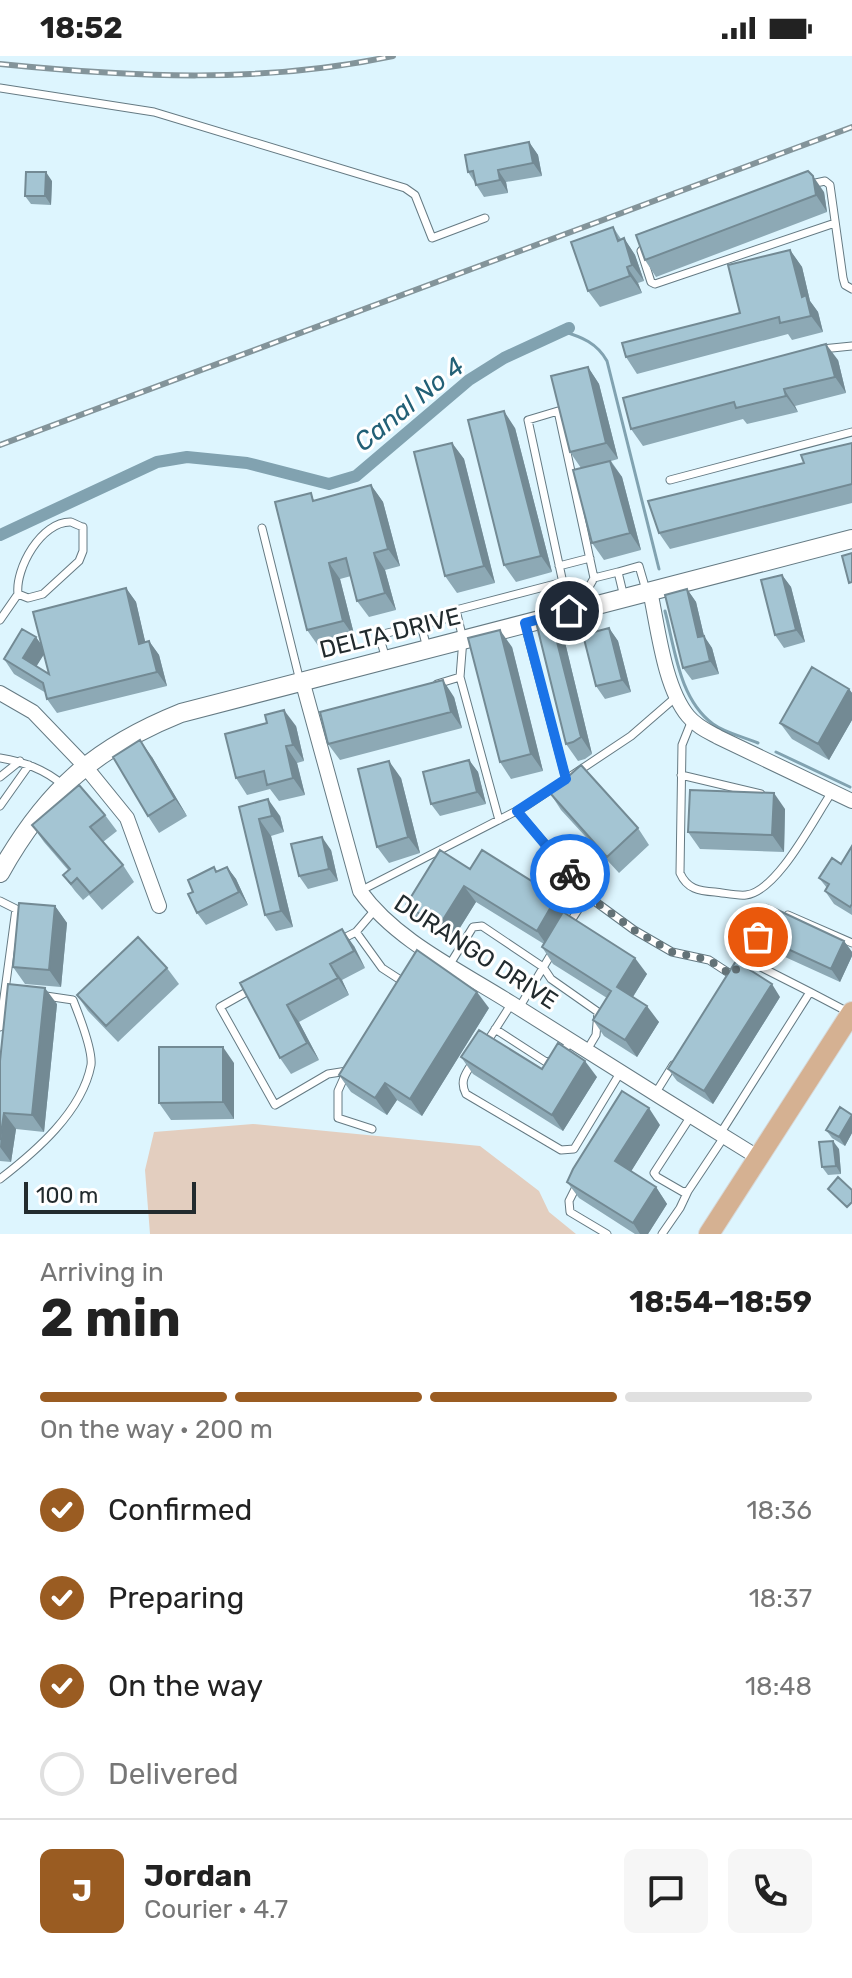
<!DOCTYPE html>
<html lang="en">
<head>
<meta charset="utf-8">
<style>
  :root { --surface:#fff; --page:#f6f6f6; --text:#222; --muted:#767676; --line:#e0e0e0; --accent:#9a5c22 }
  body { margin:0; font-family:Rubik,sans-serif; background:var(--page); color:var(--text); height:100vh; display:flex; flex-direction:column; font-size:30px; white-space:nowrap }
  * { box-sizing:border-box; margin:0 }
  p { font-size:26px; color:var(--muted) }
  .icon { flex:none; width:44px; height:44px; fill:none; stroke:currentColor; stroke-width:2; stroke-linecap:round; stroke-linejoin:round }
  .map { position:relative; height:1178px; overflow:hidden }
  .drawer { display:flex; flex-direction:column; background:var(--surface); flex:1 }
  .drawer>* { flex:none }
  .scale { position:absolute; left:24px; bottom:20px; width:172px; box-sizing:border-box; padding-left:8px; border:4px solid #222b2e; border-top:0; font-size:22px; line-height:28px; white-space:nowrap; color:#222b2e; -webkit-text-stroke:6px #fff; paint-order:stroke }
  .pin { position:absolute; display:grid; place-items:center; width:68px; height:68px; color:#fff; margin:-34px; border:4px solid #fff; border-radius:50%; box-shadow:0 2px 8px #0007 }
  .courier { position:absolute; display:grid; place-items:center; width:80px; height:80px; margin:-40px; border:6px solid #1a73e8; border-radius:50%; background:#fff; color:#222; box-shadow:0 2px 10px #0007 }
  .summary em { font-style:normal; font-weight:700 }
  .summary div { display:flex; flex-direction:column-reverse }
  .summary { display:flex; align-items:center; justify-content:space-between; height:136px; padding:0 40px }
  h1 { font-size:52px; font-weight:700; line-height:60px }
  .bar { display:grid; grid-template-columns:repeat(4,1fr); gap:12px 8px; align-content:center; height:96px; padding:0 40px }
  .bar i { height:10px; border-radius:6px; background:var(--line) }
  .bar .active { background:var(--accent) }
  .bar p { grid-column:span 4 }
  .line { display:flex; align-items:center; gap:20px; padding:0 40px; border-top:2px solid var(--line) }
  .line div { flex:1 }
  .round { display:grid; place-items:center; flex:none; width:84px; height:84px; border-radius:12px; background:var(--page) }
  ol { padding:0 40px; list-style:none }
  li { display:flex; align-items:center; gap:24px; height:88px }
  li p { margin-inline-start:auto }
  li .icon { padding:8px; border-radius:50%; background:var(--accent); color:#fff; stroke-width:4 }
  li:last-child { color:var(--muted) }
  li i { width:44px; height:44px; border:4px solid var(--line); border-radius:50% }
  .status { display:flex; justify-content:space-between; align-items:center; height:56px; padding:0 40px; background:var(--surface); direction:ltr }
  .status svg { height:22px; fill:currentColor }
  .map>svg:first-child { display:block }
  .green { fill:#e3cebf }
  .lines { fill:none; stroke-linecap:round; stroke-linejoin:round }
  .stream { stroke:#81a2b0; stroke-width:3 }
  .canal { stroke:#81a2b0; stroke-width:12 }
  .service-casing { stroke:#657a83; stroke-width:9 }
  .minor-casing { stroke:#657a83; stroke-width:16 }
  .secondary-casing { stroke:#657a83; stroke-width:20 }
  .primary-casing { stroke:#d7d9d9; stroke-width:22 }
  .service { stroke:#fff; stroke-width:7 }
  .minor { stroke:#fff; stroke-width:14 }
  .secondary { stroke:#fff; stroke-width:18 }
  .primary { stroke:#d5b192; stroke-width:20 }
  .rail-casing { stroke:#83949a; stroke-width:6 }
  .rail { stroke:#fff; stroke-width:3; stroke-dasharray:9; stroke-linecap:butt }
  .wall { fill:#8da9b5; fill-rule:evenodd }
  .shaded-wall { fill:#738a94 }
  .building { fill:#a4c5d3; stroke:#738a94; stroke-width:2 }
  .done { stroke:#637277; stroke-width:8; stroke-dasharray:0 14.4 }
  .route { stroke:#1a73e8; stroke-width:10 }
  .labels { text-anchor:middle; stroke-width:6; stroke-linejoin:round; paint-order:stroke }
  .street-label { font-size:24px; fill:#222b2e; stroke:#fff }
  .water-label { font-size:26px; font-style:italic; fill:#226076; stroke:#fff }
</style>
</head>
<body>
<div class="status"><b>18:52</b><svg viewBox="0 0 49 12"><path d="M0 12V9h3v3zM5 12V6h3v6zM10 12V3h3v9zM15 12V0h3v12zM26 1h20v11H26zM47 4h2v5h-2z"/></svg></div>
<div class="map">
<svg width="852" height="1178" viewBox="0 0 852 1178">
  <rect width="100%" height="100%" fill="#ddf5fe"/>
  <path class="green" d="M253,1068L480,1090L539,1135L549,1156L576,1178H150L145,1114L154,1076Z"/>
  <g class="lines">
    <path class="stream" d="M562,275C582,281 597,287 607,305L659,513
      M665,555C675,593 679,643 713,668C725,677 744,681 758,687
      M776,696L850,731"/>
    <path class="canal" d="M0,479L157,406L187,401L247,407L329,428L356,420L469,324L504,302L569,272"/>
    <defs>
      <path id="service" d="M0,32L154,56L405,132L415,139L432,182L485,162
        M811,128L825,125L830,129L843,222L845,229L852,233
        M646,189L641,195L651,226L655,228L835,167
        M822,293L852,290
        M670,424L852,376
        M262,472L300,625
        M559,510L590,502
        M624,541L618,516L639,510L646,534
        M592,549L589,531L594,522
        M569,555L528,364L558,355L594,522L618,516
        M0,564L18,538C15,513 41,465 71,466C71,466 82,471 83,471V495L79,505L43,538L28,542L18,538
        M421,569L427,592
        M525,569L566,723
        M386,603L379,579L457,560
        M460,621L463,583L456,554L563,526
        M437,628L460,621L499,764
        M692,664L682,689L680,817C687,833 699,835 715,836C725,837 737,840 746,839C778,835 814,762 832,736
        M0,702C24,706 44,713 63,729
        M681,719L761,738
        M0,721L20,705
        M0,750L29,709
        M517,755L593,844L634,874L672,896L709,904L732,919
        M360,835L526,750L631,680L676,641
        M0,845L16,853L0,971
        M788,859L852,887
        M569,868L588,838
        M356,876L382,912L402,925
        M340,884L356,876L374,855
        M746,906L761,876
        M450,908L473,871L482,870L543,911L551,923L598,956L596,979L587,994
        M735,915L740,908L753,907L810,936
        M252,933L220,951L275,1049L328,1018L347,1015
        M519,952L553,895
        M495,973L546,1006L558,1004L571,984
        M487,986L512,947
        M473,1006C466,1017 459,1025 466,1038L561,1094L574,1093L620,1017
        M346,1017L338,1035V1062L372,1073
        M655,1038L673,1009
        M691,1060L654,1117L657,1121L683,1136L688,1135L724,1081
        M720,1078L810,936L850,957
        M0,1123C35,1096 82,1056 91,1009C93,994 79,959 73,944L46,940
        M578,1127L569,1145L570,1156L607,1178
        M662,1178L680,1152L688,1135"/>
      <path id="minor" d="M650,535C658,571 664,631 688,660C696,670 707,675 718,681L852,745
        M302,624L360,835C396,885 459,914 511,947C593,999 676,1051 759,1102
        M0,637L33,656L84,709L127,762L159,850"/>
      <path id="secondary" d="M0,817C46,735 94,692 181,657L852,483"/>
      <path id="primary" d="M709,1178L852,956"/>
    </defs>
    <use href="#service" class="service-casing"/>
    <use href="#minor" class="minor-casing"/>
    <use href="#secondary" class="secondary-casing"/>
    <use href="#primary" class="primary-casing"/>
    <use href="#service" class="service"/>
    <use href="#minor" class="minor"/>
    <use href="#secondary" class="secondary"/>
    <use href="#primary" class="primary"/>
    <defs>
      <path id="rail" d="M0,8C131,21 263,28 393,0
        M0,389L852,71"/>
    </defs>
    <use href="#rail" class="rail-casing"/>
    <use href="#rail" class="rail"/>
  </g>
  <path class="wall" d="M529,86L538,99L542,120L506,126L508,137L484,141L468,116Z
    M52,125L51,149L31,148L25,140Z
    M824,136L827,156L656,221L645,204Z
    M613,171L621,183L624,182L635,199L644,225L638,227L642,237L600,251L588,235Z
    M790,194L802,211L810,245L818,256L823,276L792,284L788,278L637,318L626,301L740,257Z
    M838,304L846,337L795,350L798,356L747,368L743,363L643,390L631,373Z
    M588,311L599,328L618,403L611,405L622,421L641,494L604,504L592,487L581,412L570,396Z
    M515,372L552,516L516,526L504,509Z
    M452,387L464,403L495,527L457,537L445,520Z
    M852,387V447L670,493L659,477L804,407Z
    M371,429L383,446L400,510L385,514L396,554L369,561L357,545L351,520L340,523L355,582L319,591L307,574L316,444Z
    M782,519L791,531L805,586L784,592L775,579Z
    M126,532L136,546L145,586L149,585L159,599L167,630L57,657L47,643L46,637L14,618L4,603L41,588ZM44,598L49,618L36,610Z
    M687,533L696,546L704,580L712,592L719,618L692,624L683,612Z
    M609,572L618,585L631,636L605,643L596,630Z
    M563,578L592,698L585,703L578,705L566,688Z
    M512,591L543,715L511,723L500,706Z
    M849,633L852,637V664L829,704L792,683L780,667Z
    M454,641L462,672L340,704L328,688Z
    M296,670L304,705L297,707L305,739L279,745L270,733L247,739L236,722Z
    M152,701L187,760L159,777L148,760Z
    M469,704L478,716L486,748L440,760L431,748Z
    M401,722L420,797L389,807L377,791Z
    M550,737L638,772L649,789L619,817L561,754Z
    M239,751L280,760L284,776L271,780L293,871L276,875L265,859Z
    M785,753L784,796L700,793L688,776Z
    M105,759L117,775L103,786L123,809L134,826L102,854L89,839L83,844L75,835L63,819L68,814L44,786L32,769Z
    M852,790V859L834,848L825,835L827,832L819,822L841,808Z
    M331,794L338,825L308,833L299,820Z
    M214,811L217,815L227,811L236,823L248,849L206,869L197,857L193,836Z
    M470,813L565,856V857L647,918L633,941L659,966L637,1001L604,980L593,964L607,942L553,908L542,891L544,888L476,846L451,886L417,865L406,849Z
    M55,850L67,867L61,931L25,928L13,911Z
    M753,877L844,885L852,896V900L840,926L761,890Z
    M354,890L365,912L342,924L349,939L299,966L319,1004L291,1018L280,1002L240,927Z
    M167,912L179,928L118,986L88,955L77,939Z
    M780,941L713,1048L677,1025L668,1013Z
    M57,948L44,1076L16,1073L11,1106L0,1105V1005Z
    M489,952L422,1060L397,1044L387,1059L351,1036L339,1019Z
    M461,1001L542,1013L597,1021L563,1075L473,1018Z
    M234,1007V1063L171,1064L159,1047Z
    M852,1058V1077L845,1090L832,1082L826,1074Z
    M660,1069L631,1115L656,1131L667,1148L648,1178H635L579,1142L567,1126Z
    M839,1093L841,1118L828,1119L822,1111Z"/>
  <path class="shaded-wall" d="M529,86L538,99L542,120L533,107Z
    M498,114L506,126L508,137L500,124Z
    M46,116L52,125L51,149L45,140Z
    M813,120L824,136L827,156L816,139Z
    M624,182L635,199L644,225L632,209Z
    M790,194L802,211L810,245L818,256L823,276L811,260L802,241Z
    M627,211L638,227L642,237L630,220Z
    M826,288L838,304L846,337L835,321Z
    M588,311L599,328L618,403L606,387Z
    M784,333L795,350L798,356L786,340Z
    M504,355L515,372L552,516L541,500Z
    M452,387L464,403L495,527L484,510Z
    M610,405L622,421L641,494L630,477Z
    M371,429L383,446L400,510L388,493Z
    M374,497L385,514L396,554L385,537Z
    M329,507L340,523L355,582L343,565Z
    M782,519L791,531L805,586L796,574Z
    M126,532L136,546L149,602L139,588Z
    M687,533L696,546L704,580L712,592L719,618L710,605L698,581Z
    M551,562L563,578L592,698L581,681Z
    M609,572L618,585L631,636L622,624Z
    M500,574L512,591L543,715L531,698Z
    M36,581L46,595L33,616L23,602Z
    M149,585L159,599L167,630L157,616Z
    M443,624L454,641L462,672L451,656Z
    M849,633L852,637V664L829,704L818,688Z
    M284,654L296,670L304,705L293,689Z
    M140,684L152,701L187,760L175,743Z
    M286,690L297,707L305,739L293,722Z
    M469,704L478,716L486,748L477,736Z
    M389,705L401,722L420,797L408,781Z
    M774,737L785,753L784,796L772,779Z
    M268,743L280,760L284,776L272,760Z
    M259,763L271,780L293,871L281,855Z
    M322,781L331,794L338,825L329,813Z
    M227,811L236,823L248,849L239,836Z
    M464,830L476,846L451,886L439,870Z
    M554,839L565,856L548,891L537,875Z
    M55,850L67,867L61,931L49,914Z
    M342,873L354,890L365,912L354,895Z
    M844,885L852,896V900L840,926L831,913Z
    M635,902L647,918L629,947L617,931Z
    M330,908L342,924L349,939L338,922Z
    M772,928L780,941L713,1048L704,1035Z
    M45,932L57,948L44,1076L32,1059Z
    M477,936L489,952L422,1060L410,1043Z
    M287,949L299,966L319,1004L307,987Z
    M647,950L659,966L637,1001L625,984Z
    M223,991L234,1007V1063L223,1046Z
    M585,1005L597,1021L563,1075L552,1059Z
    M385,1027L397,1044L387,1059L375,1042Z
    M649,1052L660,1069L627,1122L615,1105Z
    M4,1057L16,1073L11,1106L0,1091Z
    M852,1059V1077L845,1090L839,1081Z
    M833,1085L839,1093L841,1118L836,1110Z
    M656,1131L667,1148L648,1178H640L633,1167Z"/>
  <path class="building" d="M529,86L533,107L498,114L500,124L476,129L473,115L468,116L465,99Z
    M808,115L813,120L816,139L645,204L636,179Z
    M26,116H46L45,140H25Z
    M613,171L618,185L624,182L632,209L627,211L630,220L588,235L571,186Z
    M790,194L802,241L806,239L811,260L780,267L779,261L626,301L622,287L740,257L728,209Z
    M826,288L835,321L784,333L786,340L736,352L734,346L631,373L623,342Z
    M588,311L606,387L570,396L551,320Z
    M504,355L541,500L504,509L468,364Z
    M452,387L484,510L445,520L414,396Z
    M852,387V428L659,477L648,445L804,407L801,399Z
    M610,405L630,477L592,487L573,414Z
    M371,429L388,493L374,497L385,537L357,545L346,502L329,507L343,565L307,574L275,446L311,437L313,445Z
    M852,497V526L849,527L842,500Z
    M782,519L796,574L775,579L761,524Z
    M126,532L139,588L149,585L157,616L47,643L43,627L4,603L22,573L36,581L23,602L49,618L33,556Z
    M687,533L698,581L704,580L710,605L683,612L665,539Z
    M551,562L581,681L573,686L566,688L536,566Z
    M609,572L622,624L596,630L583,579Z
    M500,574L531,698L500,706L468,582Z
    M812,611L849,633L818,688L780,667Z
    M443,624L451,656L328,688L320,656Z
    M284,654L293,689L286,690L293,722L267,729L264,715L236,722L225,678L267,667L265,659Z
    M140,684L175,743L148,760L113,701Z
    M469,704L477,736L431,748L423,716Z
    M389,705L408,781L377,791L358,713Z
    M581,709L638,772L607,801L550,737Z
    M79,729L105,759L90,771L123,809L90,837L77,822L71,828L63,819L70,813L32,769Z
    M690,734L774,737L772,779L688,776Z
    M268,743L272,760L259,763L281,855L265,859L239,751Z
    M322,781L329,813L299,820L291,788Z
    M852,790V848L850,851L825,835L829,828L819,822L832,802L841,808Z
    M440,794L470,813L482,794L554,839L549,847L552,849L537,875L464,830L439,870L406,849Z
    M214,811L216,816L227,811L239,836L197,857L188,838L193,836L188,824Z
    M19,847L55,850L49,914L13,911Z
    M767,849L844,885L831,913L753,877Z
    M563,856L635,902L617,931L647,950L625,984L593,964L611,935L542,891Z
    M342,873L354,895L330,908L338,922L287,949L307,987L280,1002L240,927Z
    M138,881L167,912L106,970L77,939Z
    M417,894L477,936L410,1043L385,1027L375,1042L339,1019Z
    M736,905L772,928L704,1035L668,1013Z
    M8,928L45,932L32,1059L4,1057L0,1084V1005Z
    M479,974L542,1013L558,987L585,1005L552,1059L461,1001Z
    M159,991H223V1046L159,1047Z
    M622,1035L649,1052L615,1105L656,1131L633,1167L567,1126L573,1113Z
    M840,1051L852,1059L839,1081L826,1074Z
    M833,1085L836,1110L822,1111L819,1086Z
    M838,1121L852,1134V1146L847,1151L828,1133Z"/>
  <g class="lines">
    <path class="done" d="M570,818L593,844L634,874L672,896L709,904L732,919L740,908L746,906L758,881"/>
    <path class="route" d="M569,555L525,567L566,723L517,755L570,818"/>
  </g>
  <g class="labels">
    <g class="street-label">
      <text transform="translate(390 577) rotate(-14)" y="8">DELTA DRIVE</text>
      <text transform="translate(476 896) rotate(33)" y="8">DURANGO DRIVE</text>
    </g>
    <g class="water-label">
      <text transform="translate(409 348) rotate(-39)" y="9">Canal No 4</text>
    </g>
  </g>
</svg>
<div class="scale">100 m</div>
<div class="pin" style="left:758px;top:881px;background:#ea580c"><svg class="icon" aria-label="bag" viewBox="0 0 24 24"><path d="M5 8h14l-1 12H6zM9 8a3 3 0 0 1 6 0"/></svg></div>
<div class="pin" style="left:569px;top:555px;background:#1f2937"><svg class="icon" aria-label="home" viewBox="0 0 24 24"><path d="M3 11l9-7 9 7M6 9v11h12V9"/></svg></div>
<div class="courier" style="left:570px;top:818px"><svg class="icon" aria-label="bike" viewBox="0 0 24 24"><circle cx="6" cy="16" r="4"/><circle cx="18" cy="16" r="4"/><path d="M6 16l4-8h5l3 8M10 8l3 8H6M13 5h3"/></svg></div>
</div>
<section class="drawer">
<div class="summary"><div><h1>2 min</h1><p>Arriving in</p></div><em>18:54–18:59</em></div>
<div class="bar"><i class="active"></i><i class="active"></i><i class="active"></i><i></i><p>On the way · 200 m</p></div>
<ol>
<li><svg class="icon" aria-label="check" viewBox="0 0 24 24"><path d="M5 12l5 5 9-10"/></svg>Confirmed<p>18:36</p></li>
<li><svg class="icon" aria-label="check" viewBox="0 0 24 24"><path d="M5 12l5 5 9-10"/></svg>Preparing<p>18:37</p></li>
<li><svg class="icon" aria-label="check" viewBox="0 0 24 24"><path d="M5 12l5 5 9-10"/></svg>On the way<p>18:48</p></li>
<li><i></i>Delivered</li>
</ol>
<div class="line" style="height:144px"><b class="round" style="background:var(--accent);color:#fff">J</b><div><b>Jordan</b><p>Courier · 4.7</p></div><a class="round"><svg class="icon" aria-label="chat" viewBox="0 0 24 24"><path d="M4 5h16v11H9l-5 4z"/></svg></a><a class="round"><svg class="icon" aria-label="phone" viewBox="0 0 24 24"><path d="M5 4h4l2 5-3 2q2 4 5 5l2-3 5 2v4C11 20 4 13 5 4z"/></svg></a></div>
</section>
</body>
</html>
